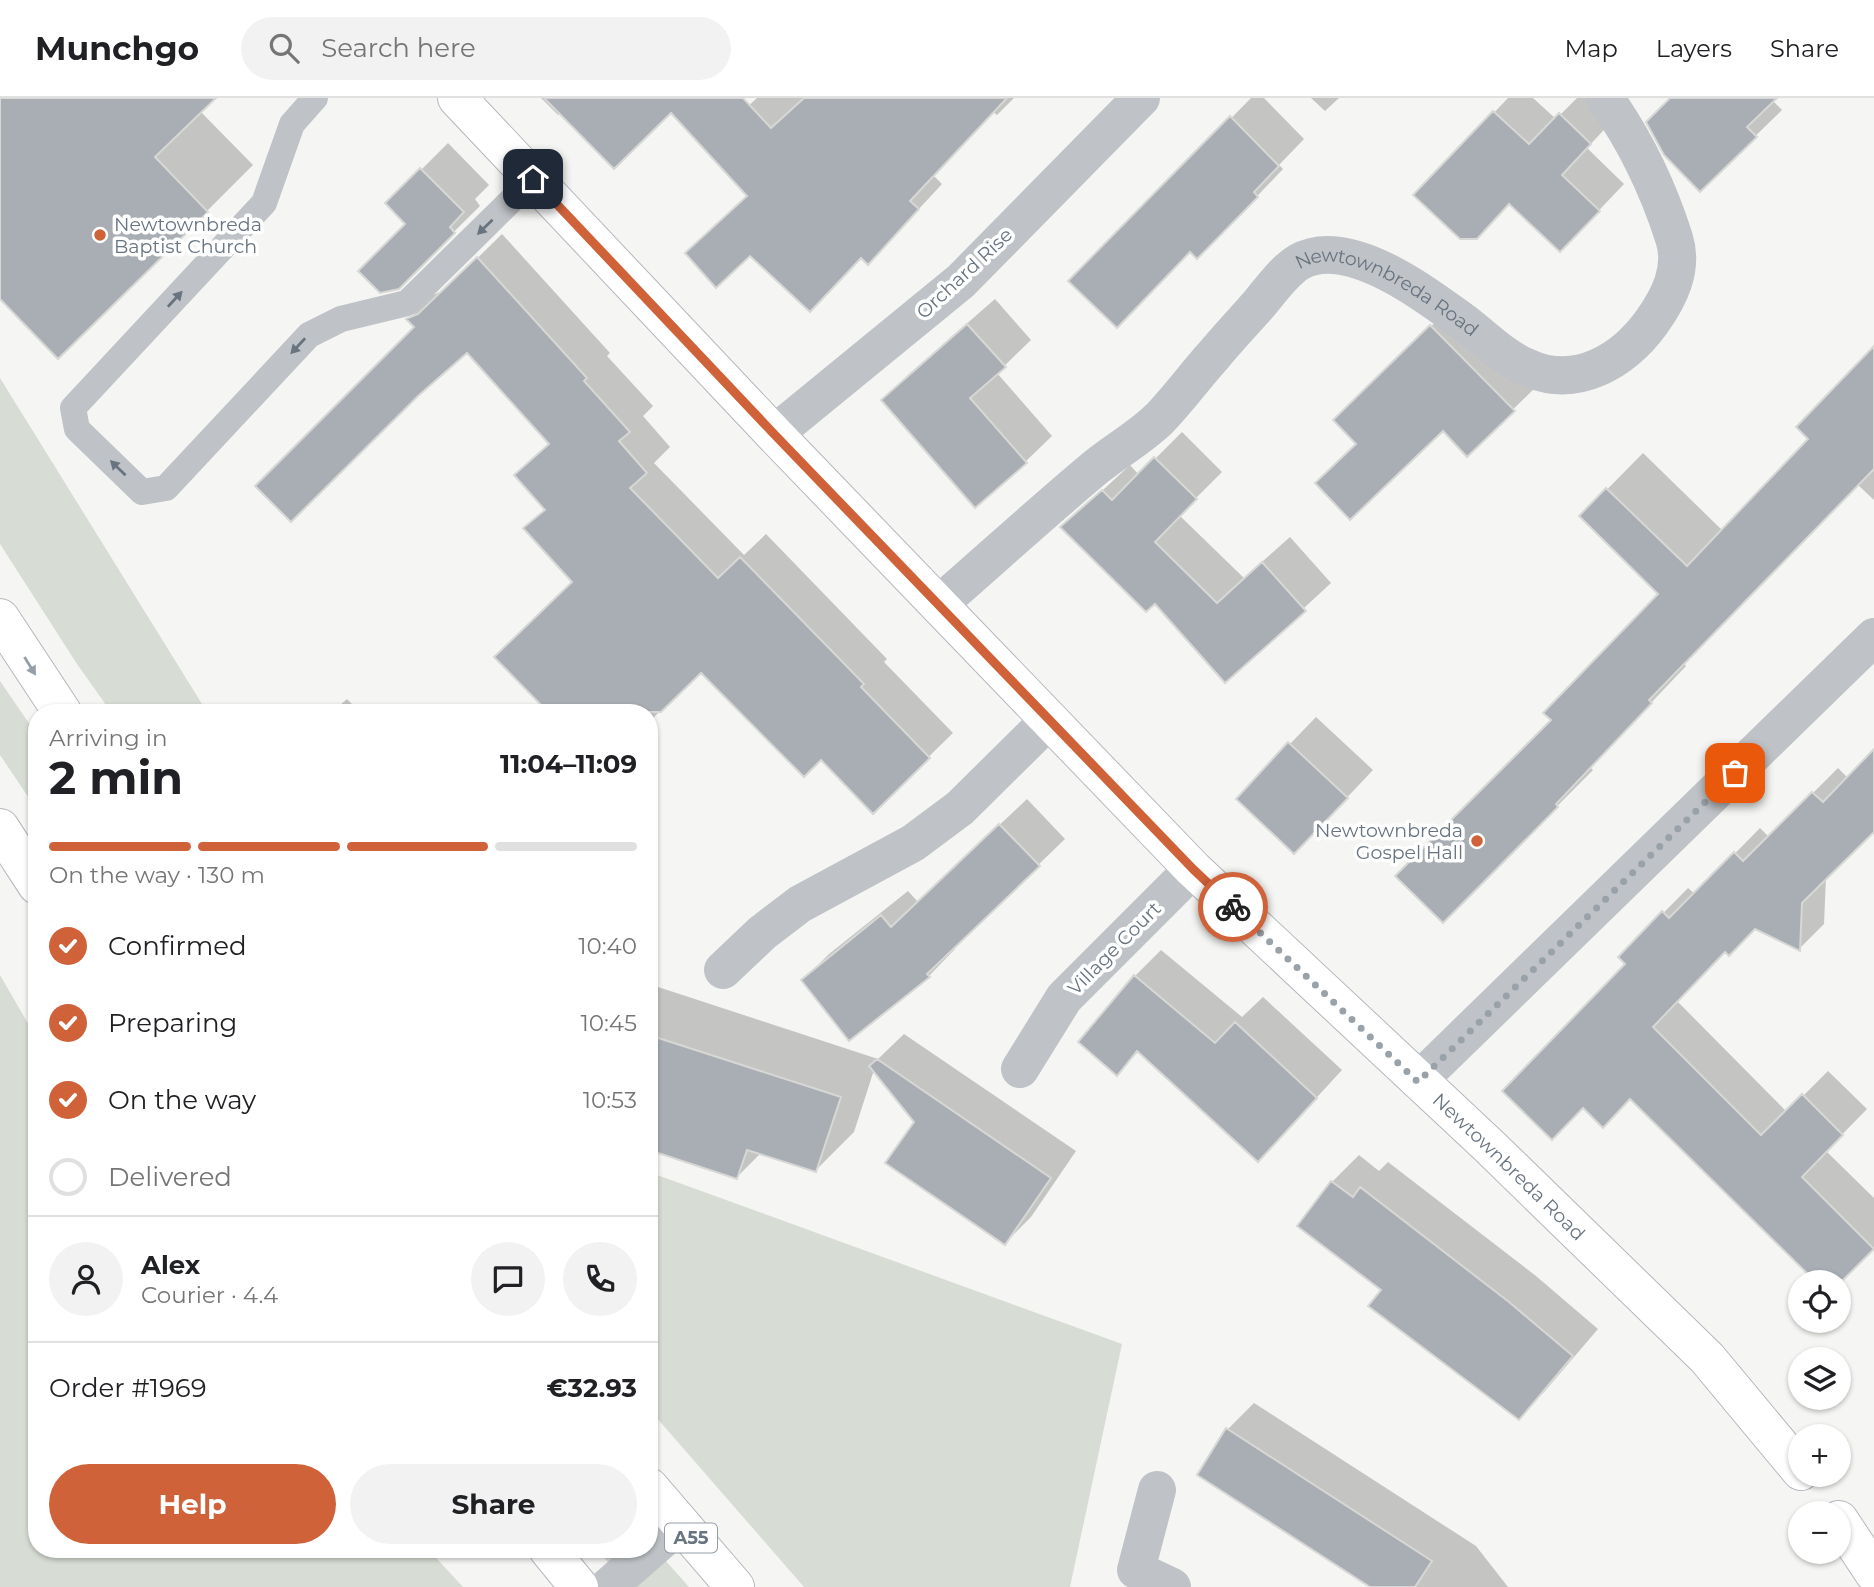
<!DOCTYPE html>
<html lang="en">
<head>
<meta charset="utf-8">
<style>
  :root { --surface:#fff; --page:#f2f2f2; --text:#202124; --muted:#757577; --line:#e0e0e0; --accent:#d06239 }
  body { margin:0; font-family:Montserrat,sans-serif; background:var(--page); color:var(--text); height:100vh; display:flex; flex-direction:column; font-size:26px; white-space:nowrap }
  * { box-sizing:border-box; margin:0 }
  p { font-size:23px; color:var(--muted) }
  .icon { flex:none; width:38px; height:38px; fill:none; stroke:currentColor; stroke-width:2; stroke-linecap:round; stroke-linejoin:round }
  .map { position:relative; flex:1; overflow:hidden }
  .sheet { position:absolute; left:28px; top:606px; width:630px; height:854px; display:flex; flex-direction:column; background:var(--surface); border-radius:28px; box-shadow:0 2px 5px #0004 }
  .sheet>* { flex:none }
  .tools { position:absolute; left:1788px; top:1172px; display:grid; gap:14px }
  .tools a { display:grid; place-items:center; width:63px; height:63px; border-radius:50%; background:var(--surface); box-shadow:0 2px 5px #0004; font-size:35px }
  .pin { position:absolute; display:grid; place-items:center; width:60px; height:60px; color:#fff; margin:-30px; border-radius:14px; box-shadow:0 4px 10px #0006 }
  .courier { position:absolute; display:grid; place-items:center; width:70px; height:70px; margin:-35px; border:5px solid #d06239; border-radius:50%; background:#fff; color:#222; box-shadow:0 2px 9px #0007 }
  .headline em { font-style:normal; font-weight:700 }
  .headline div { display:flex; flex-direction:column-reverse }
  .headline { display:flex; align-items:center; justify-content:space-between; height:119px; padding:0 21px }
  h1 { font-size:46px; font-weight:700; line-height:52px }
  .bar { display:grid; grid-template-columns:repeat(4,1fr); gap:10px 7px; align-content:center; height:84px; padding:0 21px }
  .bar i { height:9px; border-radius:5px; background:var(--line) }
  .bar .selected { background:var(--accent) }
  .bar p { grid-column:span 4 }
  .line { display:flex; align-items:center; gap:18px; padding:0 21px; border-top:2px solid var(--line) }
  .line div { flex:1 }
  .round { display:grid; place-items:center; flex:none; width:74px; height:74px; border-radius:37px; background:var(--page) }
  ol { padding:0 21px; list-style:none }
  li { display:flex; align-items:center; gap:21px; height:77px }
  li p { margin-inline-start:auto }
  li .icon { padding:7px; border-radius:50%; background:var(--accent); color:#fff; stroke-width:4 }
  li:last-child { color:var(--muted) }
  li i { width:38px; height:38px; border:4px solid var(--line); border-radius:50% }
  .cta { display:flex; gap:14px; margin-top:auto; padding:14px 21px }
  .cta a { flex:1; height:80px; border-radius:42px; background:var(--accent); color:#fff; font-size:28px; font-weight:700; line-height:80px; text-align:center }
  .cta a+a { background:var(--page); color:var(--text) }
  header { display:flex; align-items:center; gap:42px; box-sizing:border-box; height:98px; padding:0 35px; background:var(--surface); border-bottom:2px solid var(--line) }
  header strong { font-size:33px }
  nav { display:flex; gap:38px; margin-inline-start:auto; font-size:24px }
  .search { width:490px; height:63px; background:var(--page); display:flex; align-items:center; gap:18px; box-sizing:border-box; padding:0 24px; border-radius:38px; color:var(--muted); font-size:26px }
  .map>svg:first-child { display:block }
  .green { fill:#d7dcd4 }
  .shadow { fill:#0003 }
  .building { fill:#a8aeb4; stroke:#d7d7d5; stroke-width:2 }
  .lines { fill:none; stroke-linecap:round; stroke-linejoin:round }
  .secondary-casing { stroke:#b4b8bc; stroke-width:40 }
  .highway-casing { stroke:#b4b7ba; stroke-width:40 }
  .lane { stroke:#bfc2c6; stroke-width:26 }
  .street { stroke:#bfc2c6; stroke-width:38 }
  .secondary { stroke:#fff; stroke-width:38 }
  .highway { stroke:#fff; stroke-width:38 }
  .oneway { fill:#687480 }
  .oneway2 { fill:#959ea6 }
  .done { stroke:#99a2a8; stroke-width:7; stroke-dasharray:0 12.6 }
  .route { stroke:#d06239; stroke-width:9 }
  .poi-dot { fill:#d06239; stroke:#fff; stroke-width:2.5 }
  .labels { text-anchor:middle; stroke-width:7; stroke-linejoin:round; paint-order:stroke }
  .shield { fill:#fff; stroke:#959ea6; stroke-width:2 }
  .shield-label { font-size:18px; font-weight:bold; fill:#687480 }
  .poi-label { font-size:19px; fill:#687480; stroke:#fff; text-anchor:start }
  .street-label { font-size:19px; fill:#687480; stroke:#fff }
</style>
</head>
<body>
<header>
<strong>Munchgo</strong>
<div class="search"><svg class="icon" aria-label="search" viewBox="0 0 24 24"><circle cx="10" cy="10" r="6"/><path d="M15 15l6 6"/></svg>Search here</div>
<nav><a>Map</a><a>Layers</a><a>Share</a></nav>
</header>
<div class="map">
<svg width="1874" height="1489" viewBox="0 0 1874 1489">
  <rect width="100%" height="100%" fill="#f5f6f3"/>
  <path class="green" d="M0,280L207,614H111L77,566L0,446Z
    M0,583L37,637V712L0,657Z
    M0,877L37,941V1451H428L463,1489H0Z
    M649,1074L1122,1246L1070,1489H804L649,1311Z
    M649,1444L689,1489H631L596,1451H649Z"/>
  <path class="shadow" d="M0,0H213L200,13L253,67L207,113L0,198Z
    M541,0H684L560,14L558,17Z
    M757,0H1014L997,17L993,14L933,77L942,86L892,140L862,158L748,97L729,26Z
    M1251,0H1264L1304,41L1279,67L1283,71L1224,133L1191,152L1071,183Z
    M1311,0H1339L1325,13Z
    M1508,0H1533L1556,21L1577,0H1596L1616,19L1587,50L1624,86L1586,126L1510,105L1416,97Z
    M1672,0H1774L1772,2L1782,12L1700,92Z
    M448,45L489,87L475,101L480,108L398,189L408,126L388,105Z
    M502,136L610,255L607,258L653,308L643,318L670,349L654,365L744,457L766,436L887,561L884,564L953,635L873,713L821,660L701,573L649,624V614H550L497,559L574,484L526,431L546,410L516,377L550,345L467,252L416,229L409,221L433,197L445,192Z
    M995,201L1031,242L997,275L1052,338L1025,364L883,302L909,276Z
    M1455,205L1537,288L1467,356L1443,331L1358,345L1336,322Z
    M1874,250V402L1857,386L1684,565L1686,568L1590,669L1593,672L1443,823L1553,622L1660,496L1581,418L1643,355L1723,433L1811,341Z
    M1182,334L1222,374L1179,417L1244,480L1290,439L1331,485L1225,583L1155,503L1063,429L1130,367L1139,377Z
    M347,601L360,614H332Z
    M1316,619L1373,672L1320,728L1290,646Z
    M1874,654V732L1826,779L1824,826L1799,851L1755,829L1726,852L1677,903L1787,1014L1828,973L1867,1011L1826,1053L1874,1100V1149L1839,1185L1630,999L1627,866L1620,859L1688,790L1695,796L1760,730L1769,739L1838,670L1848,680Z
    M1027,701L1065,741L953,849L955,851L929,878L803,882L829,856L908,793L918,804Z
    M1161,852L1242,919L1263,899L1342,972L1284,1035L1139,953L1117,975L1135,878Z
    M649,886L878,961L904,936L1076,1053L1031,1119L1005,1145L874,972L854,1034L816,1072L762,1054L737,1079L649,1050Z
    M1359,1057L1379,1073L1388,1064L1536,1178L1598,1231L1545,1293L1519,1319L1383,1191L1300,1128L1332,1084Z
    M1254,1305L1476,1448L1508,1489H1373L1199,1376L1228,1331Z"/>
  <path class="building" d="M0,0H216L155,59L208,114L58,261L0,201Z
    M544,0H743L771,30L804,0H1007L910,103L919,111L868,167L861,160L810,214L750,158L716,190L685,155L747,98L671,15L614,71Z
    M1670,0H1777L1747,29L1757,39L1700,94L1664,57L1646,24Z
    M1493,13L1529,46L1559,15L1591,46L1562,77L1600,113L1560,154L1509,106L1477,141H1460L1413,97Z
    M1230,18L1279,68L1254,94L1258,99L1197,161L1190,154L1117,230L1068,183Z
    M420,70L464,114L450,129L455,135L399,191L380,195L358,173L405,126L385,105Z
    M477,159L587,280L584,283L630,334L619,343L647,375L630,390L718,480L740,459L864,586L861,589L930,660L873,716L821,662L804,679L701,575L661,614H548L494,559L572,484L523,430L545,412L514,377L549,346L467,255L418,298L291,424L255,388L414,229L406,221L418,216Z
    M967,226L1006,269L970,300L1027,365L975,410L881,302Z
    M1430,227L1515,313L1467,359L1443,333L1350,422L1315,385L1356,346L1333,322Z
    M1874,248V371L1649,602L1652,605L1556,706L1558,709L1443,825L1395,778L1551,622L1543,615L1658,496L1579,418L1606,390L1687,468L1808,341L1796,329Z
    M1154,359L1197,401L1155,444L1217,505L1262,464L1306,513L1225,585L1155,506L1146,514L1060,429L1102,392L1112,402Z
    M1288,644L1348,700L1294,756L1236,701Z
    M1874,651V734L1802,805L1800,853L1755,831L1729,858L1725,854L1653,929L1761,1037L1802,996L1843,1037L1802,1079L1874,1151L1839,1186L1817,1185L1630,1001L1603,1030L1583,1010L1552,1042L1502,993L1625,866L1618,859L1662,813L1669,820L1734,754L1743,763L1812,694L1823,704Z
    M999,726L1040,768L927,876L930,879L849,943L801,882L881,817L891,829Z
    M1134,877L1215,945L1235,924L1317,1000L1258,1064L1137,953L1117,978L1078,944Z
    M649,937L841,999L816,1074L747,1052L737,1081L649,1052Z
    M877,961L1051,1080L1005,1147L885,1065L914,1024L869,968Z
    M1331,1083L1353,1099L1360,1089L1509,1204L1573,1258L1519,1322L1368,1208L1381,1192L1297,1128Z
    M1226,1330L1432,1463L1415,1489H1370L1197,1377Z"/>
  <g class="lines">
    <defs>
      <g id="secondary">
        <path id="s2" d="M457,0L774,336L1193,771L1488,1047L1707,1260L1801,1373"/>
        <path d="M1839,1422L1874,1475"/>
      </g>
      <path id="highway" d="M0,520L62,614
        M0,730L37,787
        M649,1389L735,1489
        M548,1451L579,1489"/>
    </defs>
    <use href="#secondary" class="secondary-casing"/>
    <use href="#highway" class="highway-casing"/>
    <path class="lane" d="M315,0L292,26L264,105L73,310L77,331L142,394L166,390L309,237L341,221L407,205L533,81"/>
    <g class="street">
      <path d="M774,336L961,183L1141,0"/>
      <path id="s1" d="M938,507C991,461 1042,414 1096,369C1117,352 1141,339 1160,320C1179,300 1195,278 1213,258C1228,240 1244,223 1259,206C1270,193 1284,173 1299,164C1348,136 1426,197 1465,225C1486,241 1506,262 1531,271C1578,290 1623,263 1651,225C1669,200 1684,171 1674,140C1658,90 1635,42 1605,0"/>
      <path d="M723,872L762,835L800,806L913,745L960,710L1050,621"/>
      <path d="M1020,971L1064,900L1193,771"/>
      <path d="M1418,983L1874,539"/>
      <path d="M1157,1392L1136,1472L1172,1489"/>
      <path d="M608,1489L680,1426"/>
    </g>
    <use href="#secondary" class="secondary"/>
    <use href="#highway" class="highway"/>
  </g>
  <defs><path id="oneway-solid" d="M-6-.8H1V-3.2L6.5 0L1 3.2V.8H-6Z" transform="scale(1.75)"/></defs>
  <g class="oneway">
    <use href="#oneway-solid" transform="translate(485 129) rotate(136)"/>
    <use href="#oneway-solid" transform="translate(175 201) rotate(-47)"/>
    <use href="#oneway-solid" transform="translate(298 248) rotate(133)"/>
    <use href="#oneway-solid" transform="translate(118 370) rotate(-136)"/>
  </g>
  <use class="oneway2" href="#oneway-solid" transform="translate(30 568) rotate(58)"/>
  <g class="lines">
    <path class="done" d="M1233,809L1418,984L1735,675"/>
    <path class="route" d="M533,81L774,336L1193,771L1233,809"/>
  </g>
  <g class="poi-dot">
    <circle cx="100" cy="137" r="7"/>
    <circle cx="1477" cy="743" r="7"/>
  </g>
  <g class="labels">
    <rect class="shield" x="665" y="1425.5" width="52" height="29" rx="5"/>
    <g class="shield-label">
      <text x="691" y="1446">A55</text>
    </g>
    <g class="poi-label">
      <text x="114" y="133">Newtownbreda<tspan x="114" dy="22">Baptist Church</tspan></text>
      <text x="1463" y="739" text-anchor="end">Newtownbreda<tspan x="1463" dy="22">Gospel Hall</tspan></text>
    </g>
    <g class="street-label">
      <text transform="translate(964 175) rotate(-43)" y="7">Orchard Rise</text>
      <text dy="7" stroke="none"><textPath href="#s1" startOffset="598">Newtownbreda Road</textPath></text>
      <text transform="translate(1114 850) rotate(-45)" y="7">Village Court</text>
      <text dy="7" stroke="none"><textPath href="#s2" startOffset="1500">Newtownbreda Road</textPath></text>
    </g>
  </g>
</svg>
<div class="tools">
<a><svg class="icon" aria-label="locate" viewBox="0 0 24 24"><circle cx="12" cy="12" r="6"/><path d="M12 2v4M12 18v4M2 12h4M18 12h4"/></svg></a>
<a><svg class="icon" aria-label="layers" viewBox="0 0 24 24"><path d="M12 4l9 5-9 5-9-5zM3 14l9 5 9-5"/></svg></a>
<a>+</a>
<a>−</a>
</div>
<div class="pin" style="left:1735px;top:675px;background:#ea580c"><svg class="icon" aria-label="bag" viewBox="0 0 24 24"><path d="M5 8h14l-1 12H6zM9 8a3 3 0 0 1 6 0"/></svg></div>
<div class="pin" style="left:533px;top:81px;background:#1f2937"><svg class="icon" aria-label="home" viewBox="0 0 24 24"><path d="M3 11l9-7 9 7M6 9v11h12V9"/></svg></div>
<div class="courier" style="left:1233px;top:809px"><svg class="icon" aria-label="bike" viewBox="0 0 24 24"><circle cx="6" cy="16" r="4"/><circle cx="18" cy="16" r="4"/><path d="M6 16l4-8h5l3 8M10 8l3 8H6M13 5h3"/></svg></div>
<section class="sheet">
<div class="headline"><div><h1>2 min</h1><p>Arriving in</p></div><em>11:04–11:09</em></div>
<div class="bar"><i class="selected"></i><i class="selected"></i><i class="selected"></i><i></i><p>On the way · 130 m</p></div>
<ol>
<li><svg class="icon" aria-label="check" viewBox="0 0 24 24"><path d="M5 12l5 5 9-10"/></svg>Confirmed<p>10:40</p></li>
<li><svg class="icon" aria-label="check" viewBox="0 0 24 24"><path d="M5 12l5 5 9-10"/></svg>Preparing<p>10:45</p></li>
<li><svg class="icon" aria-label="check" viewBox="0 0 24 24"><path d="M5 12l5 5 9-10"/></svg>On the way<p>10:53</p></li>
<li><i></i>Delivered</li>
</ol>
<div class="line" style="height:126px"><a class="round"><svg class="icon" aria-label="person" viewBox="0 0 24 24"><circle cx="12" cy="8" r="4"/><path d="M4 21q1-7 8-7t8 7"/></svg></a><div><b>Alex</b><p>Courier · 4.4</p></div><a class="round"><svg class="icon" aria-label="chat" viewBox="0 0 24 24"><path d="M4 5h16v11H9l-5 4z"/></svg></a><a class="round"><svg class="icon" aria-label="phone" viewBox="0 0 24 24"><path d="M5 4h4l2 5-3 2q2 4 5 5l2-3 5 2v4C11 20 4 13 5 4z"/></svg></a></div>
<div class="line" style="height:91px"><div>Order #1969</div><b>€32.93</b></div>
<div class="cta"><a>Help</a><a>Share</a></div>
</section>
</div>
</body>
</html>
